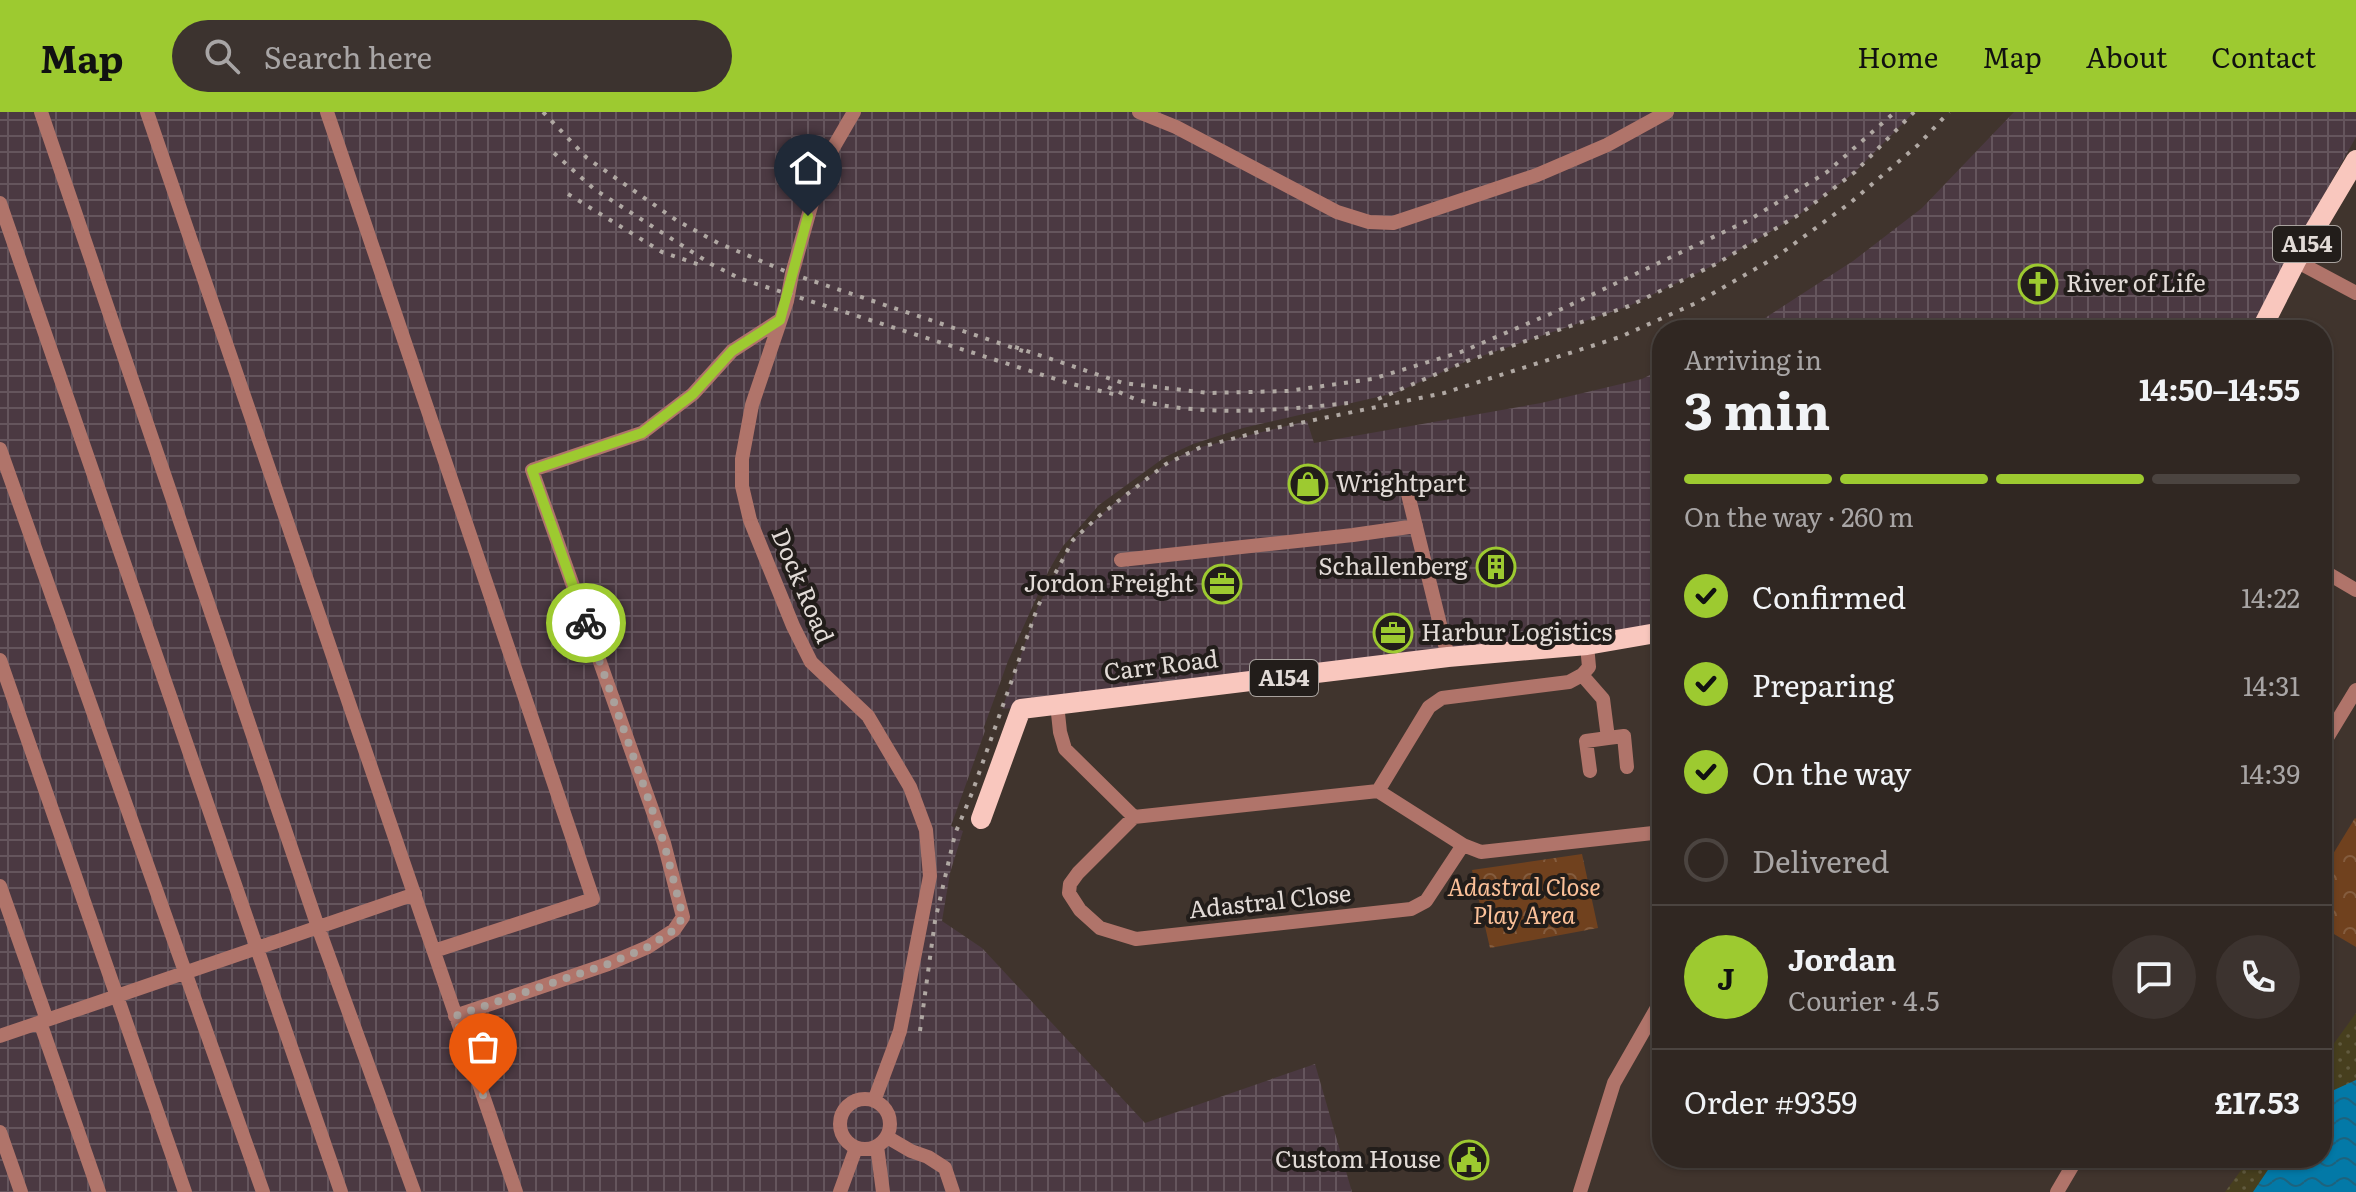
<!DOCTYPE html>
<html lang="en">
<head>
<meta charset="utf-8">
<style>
  :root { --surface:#302722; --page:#3c332f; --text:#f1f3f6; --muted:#a8a5a5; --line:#4b4440; --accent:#9dca30 }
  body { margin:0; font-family:Literata,serif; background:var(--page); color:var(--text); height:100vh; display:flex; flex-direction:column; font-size:30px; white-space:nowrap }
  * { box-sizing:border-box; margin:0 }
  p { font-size:26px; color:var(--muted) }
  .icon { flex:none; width:44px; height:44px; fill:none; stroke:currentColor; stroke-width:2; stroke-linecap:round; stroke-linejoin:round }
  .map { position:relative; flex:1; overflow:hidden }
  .panel { position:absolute; left:1652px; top:208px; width:680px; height:848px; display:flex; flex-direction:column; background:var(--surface); border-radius:32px; box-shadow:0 2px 6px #0004,0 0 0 2px var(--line) }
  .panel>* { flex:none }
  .pin { position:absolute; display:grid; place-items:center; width:68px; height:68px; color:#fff; margin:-82px -34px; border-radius:50% 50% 50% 0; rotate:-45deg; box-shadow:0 0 8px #0007 }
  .pin .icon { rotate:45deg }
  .courier { position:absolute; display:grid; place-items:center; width:80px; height:80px; margin:-40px; border:6px solid #9dca30; border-radius:50%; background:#fff; color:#222; box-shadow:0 2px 10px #0007 }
  .overview em { font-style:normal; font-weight:700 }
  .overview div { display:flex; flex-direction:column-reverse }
  .overview { display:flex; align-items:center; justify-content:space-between; height:136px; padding:0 32px }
  h1 { font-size:52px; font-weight:700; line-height:60px }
  .bar { display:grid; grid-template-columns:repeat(4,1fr); gap:12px 8px; align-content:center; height:96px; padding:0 32px }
  .bar i { height:10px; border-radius:6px; background:var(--line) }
  .bar .selected { background:var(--accent) }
  .bar p { grid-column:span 4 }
  .line { display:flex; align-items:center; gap:20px; padding:0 32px; border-top:2px solid var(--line) }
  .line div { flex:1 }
  .round { display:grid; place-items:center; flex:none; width:84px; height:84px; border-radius:42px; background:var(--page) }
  ol { padding:0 32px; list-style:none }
  li { display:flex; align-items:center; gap:24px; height:88px }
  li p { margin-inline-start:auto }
  li .icon { padding:8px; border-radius:50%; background:var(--accent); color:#111; stroke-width:4 }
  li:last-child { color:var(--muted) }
  li i { width:44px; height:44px; border:4px solid var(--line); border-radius:50% }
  header { display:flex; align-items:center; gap:48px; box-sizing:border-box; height:112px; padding:0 40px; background:var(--accent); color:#111 }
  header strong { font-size:38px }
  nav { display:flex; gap:44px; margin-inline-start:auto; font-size:28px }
  .search { width:560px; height:72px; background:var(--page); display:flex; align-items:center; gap:20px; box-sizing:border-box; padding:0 28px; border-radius:44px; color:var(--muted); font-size:30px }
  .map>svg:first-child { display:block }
  .industrial { fill:url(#industrial-grid) }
  .sand { fill:url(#sand-dots) }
  .park { fill:url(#park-crowns) }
  .water { fill:url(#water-waves) }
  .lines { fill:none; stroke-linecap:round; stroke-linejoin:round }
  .street { stroke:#b0746a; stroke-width:14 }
  .primary { stroke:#f9c7be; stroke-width:20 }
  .rail { stroke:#b0a8a3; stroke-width:4; stroke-dasharray:4 8; stroke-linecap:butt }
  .done { stroke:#a9a19c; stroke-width:8; stroke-dasharray:0 14.4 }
  .route { stroke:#9dca30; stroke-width:10 }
  .labels { text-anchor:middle; stroke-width:8; stroke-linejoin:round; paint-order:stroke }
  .shield { fill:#221d1a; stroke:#a8a29e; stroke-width:2 }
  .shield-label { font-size:22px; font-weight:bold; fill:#e2dbd7 }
  .poi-label { font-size:24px; fill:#e2dbd7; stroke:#221d1a; text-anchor:start }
  .street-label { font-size:24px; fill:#e2dbd7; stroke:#221d1a }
  .park-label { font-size:24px; font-style:italic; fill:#fbc098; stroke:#221d1a }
</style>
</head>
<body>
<header>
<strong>Map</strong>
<div class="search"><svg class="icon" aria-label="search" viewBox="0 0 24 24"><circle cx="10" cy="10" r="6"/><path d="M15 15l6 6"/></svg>Search here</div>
<nav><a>Home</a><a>Map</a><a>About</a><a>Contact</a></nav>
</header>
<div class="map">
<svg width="2356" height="1080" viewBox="0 0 2356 1080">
  <defs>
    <pattern id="industrial-grid" width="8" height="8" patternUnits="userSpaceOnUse" patternTransform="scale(2)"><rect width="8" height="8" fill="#4b3942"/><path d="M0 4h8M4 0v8" fill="none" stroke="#65555d"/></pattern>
    <pattern id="sand-dots" width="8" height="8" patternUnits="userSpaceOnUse" patternTransform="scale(2)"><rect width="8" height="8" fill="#473f1e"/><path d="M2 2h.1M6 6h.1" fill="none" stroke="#615a3e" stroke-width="1.8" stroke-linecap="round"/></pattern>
    <pattern id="park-crowns" width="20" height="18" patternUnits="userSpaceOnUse" patternTransform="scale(2)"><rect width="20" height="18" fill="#70411e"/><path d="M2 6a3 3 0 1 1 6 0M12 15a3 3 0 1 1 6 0" fill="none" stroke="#845c3e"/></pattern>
    <pattern id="water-waves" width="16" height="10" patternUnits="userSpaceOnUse" patternTransform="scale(2)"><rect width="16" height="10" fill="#0379a7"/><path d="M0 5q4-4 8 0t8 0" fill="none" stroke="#1d637e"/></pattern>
  </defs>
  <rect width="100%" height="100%" fill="#40342d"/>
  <path class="industrial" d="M0,0H1914L1855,60L1800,102L1716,152L1629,194L1467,249L1395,281L1243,316L1193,332L1165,345L1099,393L1063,434L1049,458L1008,549L984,615L985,619L951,714L963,719L950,761L942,809L982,836L1145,1011L1315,952L1352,1080H0Z
    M2014,0H2356V25L2249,218H1740L1765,206L1853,149L1922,96Z
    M1662,257V516L1057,592L1002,597L1038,494L1073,428L1126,381L1166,352L1182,343L1201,335L1307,309L1314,331L1541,291L1642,267Z"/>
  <path class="sand" d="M2356,901V1035L2323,1080H2225L2250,1046H2322V948Z"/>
  <path class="park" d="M2355,706L2356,707V835L2322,815V760Z
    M1582,742L1598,816L1490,836L1472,758Z"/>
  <path class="water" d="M2356,968V1080H2253L2276,1046H2322V988L2334,978Z"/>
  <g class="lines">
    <path class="street" d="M41,0L318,815L414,1080
      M147,0L516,1080
      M327,0L593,787L434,839
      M854,0L822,55L792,162L787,189L752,293L742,347V374L750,408L793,514L811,550L868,604L910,675L926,718L930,764L900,919L874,989
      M1139,0L1176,15L1337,100L1369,110L1393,111L1537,63L1607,33L1667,0
      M0,91L341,1080
      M2296,149L2356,181
      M0,337L263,1080
      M1406,374L1448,545
      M1121,448L1353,423L1416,414
      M2322,458L2356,478
      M0,548L185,1080
      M1582,563L1603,587L1608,626L1624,624L1627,655
      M1057,592L1060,620L1065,637L1134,705
      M2322,634L2356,578
      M1590,659L1586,629L1608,626
      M1378,679L1463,733L1426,789L1411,797L1136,827L1100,816L1080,798L1069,781L1070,772L1078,761L1134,705Z
      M1378,679L1429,595L1442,586L1569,570L1582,563L1589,555L1587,533
      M1463,733L1481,740L1662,720
      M0,774L47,908
      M455,904L608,852L648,835L674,818L683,805L664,731L532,358L642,321L693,282L732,239L780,208
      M40,910L99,1080
      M0,924L415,782
      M840 1012a25 25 0 1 1 50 0a25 25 0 1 1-50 0Z
      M0,1020L21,1080
      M887,1025L911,1039L928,1045L945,1056L953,1080
      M877,1034L883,1080
      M840,1080L856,1036
      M1580,1080L1614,971L1662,887
      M2057,1080L2077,1046"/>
    <path class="primary" d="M2261,218L2296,149L2356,48
      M981,707L1021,597L1448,545L1587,533L1662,520"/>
    <path class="rail" d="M543,0L587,46L676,108L718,131L792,162L1023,239
      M554,41L594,77L711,152L741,167L1068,271L1117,283
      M568,82L662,140L703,154
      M1015,235L1123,271L1208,281L1288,279L1372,267L1461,240L1564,196L1749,108L1827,60L1895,0
      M1108,275C1119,280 1131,286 1142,289C1205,305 1284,298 1348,291
      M1378,287L1467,249L1629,194L1716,152L1800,102L1855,60L1914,0
      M920,919L935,809L955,722L972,681L1038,494L1073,428L1099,404L1166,352L1201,335L1266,318L1444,281L1620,225L1696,191L1776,145L1850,91L1918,33L1949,0"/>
  </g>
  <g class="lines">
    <path class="done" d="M483,983L455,904L608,852L648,835L674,818L683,805L664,731L586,511"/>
    <path class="route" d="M586,511L532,358L642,321L693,282L732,239L780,208L808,104"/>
  </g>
  <defs>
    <symbol id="church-ring" viewBox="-11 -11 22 22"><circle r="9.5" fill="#221d1a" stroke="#9dca30" stroke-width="1.5"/><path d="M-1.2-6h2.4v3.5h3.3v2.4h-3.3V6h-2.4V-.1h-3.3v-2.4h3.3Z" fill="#9dca30"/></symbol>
    <symbol id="shop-ring" viewBox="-11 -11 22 22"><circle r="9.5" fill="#221d1a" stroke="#9dca30" stroke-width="1.5"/><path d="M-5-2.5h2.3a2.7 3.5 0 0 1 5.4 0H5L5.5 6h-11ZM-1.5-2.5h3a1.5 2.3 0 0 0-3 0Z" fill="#9dca30"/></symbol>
    <symbol id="building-ring" viewBox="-11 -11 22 22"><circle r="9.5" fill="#221d1a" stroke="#9dca30" stroke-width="1.5"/><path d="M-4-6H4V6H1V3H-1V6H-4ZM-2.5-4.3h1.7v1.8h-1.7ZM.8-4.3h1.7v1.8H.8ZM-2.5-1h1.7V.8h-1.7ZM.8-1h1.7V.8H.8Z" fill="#9dca30"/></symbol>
    <symbol id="office-ring" viewBox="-11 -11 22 22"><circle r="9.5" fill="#221d1a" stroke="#9dca30" stroke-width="1.5"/><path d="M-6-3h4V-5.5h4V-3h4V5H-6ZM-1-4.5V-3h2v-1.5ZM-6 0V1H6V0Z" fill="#9dca30"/></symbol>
    <symbol id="civic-ring" viewBox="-11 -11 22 22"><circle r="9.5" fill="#221d1a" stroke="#9dca30" stroke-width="1.5"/><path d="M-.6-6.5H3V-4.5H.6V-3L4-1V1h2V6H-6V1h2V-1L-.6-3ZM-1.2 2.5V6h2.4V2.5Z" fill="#9dca30"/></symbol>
  </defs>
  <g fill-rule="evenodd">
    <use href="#church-ring" x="2016" y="150" width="44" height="44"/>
    <use href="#shop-ring" x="1286" y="350" width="44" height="44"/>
    <use href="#building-ring" x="1474" y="433" width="44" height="44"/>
    <use href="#office-ring" x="1200" y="450" width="44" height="44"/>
    <use href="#office-ring" x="1371" y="499" width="44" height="44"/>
    <use href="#civic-ring" x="1447" y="1026" width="44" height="44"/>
  </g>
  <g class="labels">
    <g class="shield">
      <rect x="2273" y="114" width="68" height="36" rx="6"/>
      <rect x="1250" y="548" width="68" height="36" rx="6"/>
    </g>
    <g class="shield-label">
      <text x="2307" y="140">A154</text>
      <text x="1284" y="574">A154</text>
    </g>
    <g class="poi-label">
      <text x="2066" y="180">River of Life</text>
      <text x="1336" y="380">Wrightpart</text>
      <text x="1468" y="463" text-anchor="end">Schallenberg</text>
      <text x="1194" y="480" text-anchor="end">Jordon Freight</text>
      <text x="1421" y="529">Harbur Logistics</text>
      <text x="1441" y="1056" text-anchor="end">Custom House</text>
    </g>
    <g class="street-label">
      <text transform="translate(802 474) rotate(67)" y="8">Dock Road</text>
      <text transform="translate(1161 554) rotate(-7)" y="8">Carr Road</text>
      <text transform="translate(1270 790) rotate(-6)" y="8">Adastral Close</text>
    </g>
    <g class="park-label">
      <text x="1524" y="784">Adastral Close<tspan x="1524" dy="28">Play Area</tspan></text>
    </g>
  </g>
</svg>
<div class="pin" style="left:483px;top:983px;background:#ea580c"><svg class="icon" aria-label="bag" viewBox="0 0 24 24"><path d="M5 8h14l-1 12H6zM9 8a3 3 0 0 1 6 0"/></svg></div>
<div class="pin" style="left:808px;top:104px;background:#1f2937"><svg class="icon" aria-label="home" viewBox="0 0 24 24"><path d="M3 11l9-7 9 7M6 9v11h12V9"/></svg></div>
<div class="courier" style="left:586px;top:511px"><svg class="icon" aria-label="bike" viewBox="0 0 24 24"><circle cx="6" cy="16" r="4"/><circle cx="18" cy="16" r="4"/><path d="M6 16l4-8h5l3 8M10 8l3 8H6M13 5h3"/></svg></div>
<section class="panel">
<div class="overview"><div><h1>3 min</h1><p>Arriving in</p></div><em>14:50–14:55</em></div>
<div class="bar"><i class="selected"></i><i class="selected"></i><i class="selected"></i><i></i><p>On the way · 260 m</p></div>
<ol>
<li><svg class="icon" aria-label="check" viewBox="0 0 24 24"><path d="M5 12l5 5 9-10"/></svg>Confirmed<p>14:22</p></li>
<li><svg class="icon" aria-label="check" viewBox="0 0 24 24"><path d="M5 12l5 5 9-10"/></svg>Preparing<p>14:31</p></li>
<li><svg class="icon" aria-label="check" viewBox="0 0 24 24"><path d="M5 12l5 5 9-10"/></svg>On the way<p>14:39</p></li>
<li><i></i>Delivered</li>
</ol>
<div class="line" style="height:144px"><b class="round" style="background:var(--accent);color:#111">J</b><div><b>Jordan</b><p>Courier · 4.5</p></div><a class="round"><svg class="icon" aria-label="chat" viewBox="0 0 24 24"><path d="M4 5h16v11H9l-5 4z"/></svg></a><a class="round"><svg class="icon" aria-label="phone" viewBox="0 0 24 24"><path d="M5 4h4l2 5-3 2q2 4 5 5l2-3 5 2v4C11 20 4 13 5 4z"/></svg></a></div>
<div class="line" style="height:104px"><div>Order #9359</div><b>£17.53</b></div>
</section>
</div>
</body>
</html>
